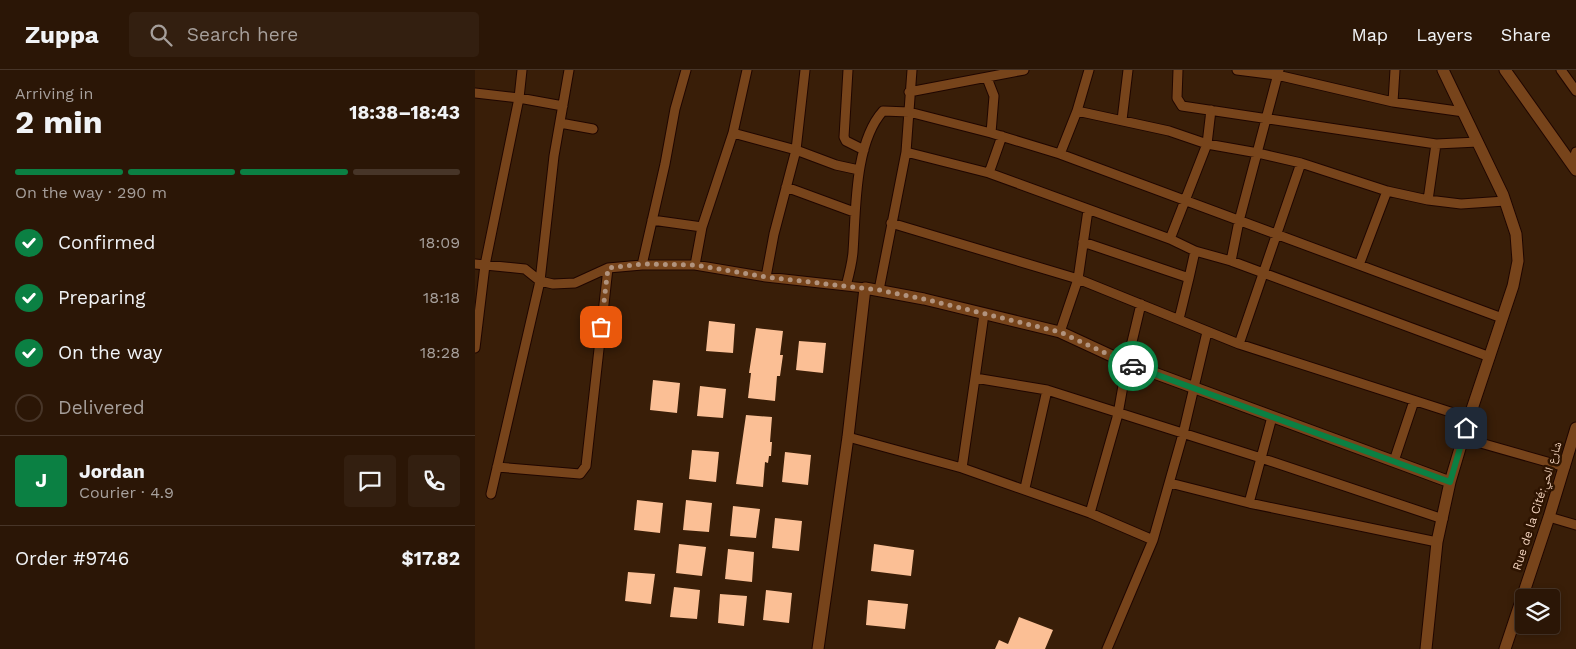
<!DOCTYPE html>
<html lang="en">
<head>
<meta charset="utf-8">
<style>
  :root { --surface:#2b1606; --page:#331f10; --text:#f1f3f6; --muted:#a69f9b; --line:#473528; --accent:#0b8043 }
  body { margin:0; font-family:"Work Sans","Noto Naskh Arabic",sans-serif; background:var(--page); color:var(--text); height:100vh; display:flex; flex-direction:column; font-size:19px; white-space:nowrap }
  * { box-sizing:border-box; margin:0 }
  p { font-size:16px; color:var(--muted) }
  .icon { flex:none; width:28px; height:28px; fill:none; stroke:currentColor; stroke-width:2; stroke-linecap:round; stroke-linejoin:round }
  .map { position:relative; flex:1; overflow:hidden }
  .drawer { display:flex; flex-direction:column; background:var(--surface); width:475px }
  .drawer>* { flex:none }
  .fabs { position:absolute; left:1040px; top:519px; display:grid; gap:10px }
  .fabs a { display:grid; place-items:center; width:45px; height:45px; border-radius:5px; background:var(--surface); box-shadow:0 2px 8px #0003,0 0 0 1px var(--line); font-size:25px }
  .pin { position:absolute; display:grid; place-items:center; width:42px; height:42px; color:#fff; margin:-21px; border-radius:10px; box-shadow:0 2px 8px #0006 }
  .courier { position:absolute; display:grid; place-items:center; width:50px; height:50px; margin:-25px; border:4px solid #0b8043; border-radius:50%; background:#fff; color:#222; box-shadow:0 1px 6px #0007 }
  .overview em { font-style:normal; font-weight:700 }
  .overview div { display:flex; flex-direction:column-reverse }
  .overview { display:flex; align-items:center; justify-content:space-between; height:85px; padding:0 15px }
  h1 { font-size:32px; font-weight:700; line-height:38px }
  .bar { display:grid; grid-template-columns:repeat(4,1fr); gap:8px 5px; align-content:center; height:60px; padding:0 15px }
  .bar i { height:6px; border-radius:4px; background:var(--line) }
  .bar .active { background:var(--accent) }
  .bar p { grid-column:span 4 }
  .line { display:flex; align-items:center; gap:12px; padding:0 15px; border-top:1px solid var(--line) }
  .line div { flex:1 }
  .round { display:grid; place-items:center; flex:none; width:52px; height:52px; border-radius:5px; background:var(--page) }
  ol { padding:0 15px; list-style:none }
  li { display:flex; align-items:center; gap:15px; height:55px }
  li p { margin-inline-start:auto }
  li .icon { padding:5px; border-radius:50%; background:var(--accent); color:#fff; stroke-width:4 }
  li:last-child { color:var(--muted) }
  li i { width:28px; height:28px; border:2px solid var(--line); border-radius:50% }
  header { display:flex; align-items:center; gap:30px; box-sizing:border-box; height:70px; padding:0 25px; background:var(--surface); border-bottom:1px solid var(--line) }
  header strong { font-size:24px }
  nav { display:flex; gap:28px; margin-inline-start:auto; font-size:18px }
  .search { width:350px; height:45px; background:var(--page); display:flex; align-items:center; gap:12px; box-sizing:border-box; padding:0 18px; border-radius:5px; color:var(--muted); font-size:19px }
  main { display:flex; flex:1; min-height:0 }
  .map>svg:first-child { display:block }
  .building { fill:#fbbf95 }
  .lines { fill:none; stroke-linecap:round; stroke-linejoin:round }
  .minor-casing { stroke:#1f0600; stroke-width:11 }
  .tertiary-casing { stroke:#1f0600; stroke-width:13 }
  .minor { stroke:#77441b; stroke-width:9 }
  .tertiary { stroke:#77441b; stroke-width:11 }
  .done { stroke:#b1937e; stroke-width:5; stroke-dasharray:0 9 }
  .route { stroke:#0b8043; stroke-width:6 }
  .labels { text-anchor:middle; stroke-width:5; stroke-linejoin:round; paint-order:stroke }
  .street-label { font-size:12px; fill:#f1d2bd; stroke:#2e1401 }
</style>
</head>
<body>
<header>
<strong>Zuppa</strong>
<div class="search"><svg class="icon" aria-label="search" viewBox="0 0 24 24"><circle cx="10" cy="10" r="6"/><path d="M15 15l6 6"/></svg>Search here</div>
<nav><a>Map</a><a>Layers</a><a>Share</a></nav>
</header>
<main>
<section class="drawer">
<div class="overview"><div><h1>2 min</h1><p>Arriving in</p></div><em>18:38–18:43</em></div>
<div class="bar"><i class="active"></i><i class="active"></i><i class="active"></i><i></i><p>On the way · 290 m</p></div>
<ol>
<li><svg class="icon" aria-label="check" viewBox="0 0 24 24"><path d="M5 12l5 5 9-10"/></svg>Confirmed<p>18:09</p></li>
<li><svg class="icon" aria-label="check" viewBox="0 0 24 24"><path d="M5 12l5 5 9-10"/></svg>Preparing<p>18:18</p></li>
<li><svg class="icon" aria-label="check" viewBox="0 0 24 24"><path d="M5 12l5 5 9-10"/></svg>On the way<p>18:28</p></li>
<li><i></i>Delivered</li>
</ol>
<div class="line" style="height:90px"><b class="round" style="background:var(--accent);color:#fff">J</b><div><b>Jordan</b><p>Courier · 4.9</p></div><a class="round"><svg class="icon" aria-label="chat" viewBox="0 0 24 24"><path d="M4 5h16v11H9l-5 4z"/></svg></a><a class="round"><svg class="icon" aria-label="phone" viewBox="0 0 24 24"><path d="M5 4h4l2 5-3 2q2 4 5 5l2-3 5 2v4C11 20 4 13 5 4z"/></svg></a></div>
<div class="line" style="height:65px"><div>Order #9746</div><b>$17.82</b></div>
</section>
<div class="map">
<svg width="1101" height="579" viewBox="0 0 1101 579">
  <rect width="100%" height="100%" fill="#391e08"/>
  <path class="building" d="M234,251L260,254L258,283L231,281Z
    M281,258L308,261L305,285H308L305,306H302L300,331L273,328L276,303H274Z
    M324,271L351,273L348,303L321,300Z
    M178,310L205,313L202,343L175,340Z
    M225,316L251,319L248,348L222,346Z
    M271,345L297,347L295,372H297L296,386H294L293,393L290,392L288,417L261,414Z
    M217,380L244,382L241,412L214,409Z
    M310,382L336,385L333,415L307,412Z
    M162,430L188,433L185,463L159,460Z
    M211,430L237,433L234,462L208,460Z
    M258,436L285,439L281,468L255,466Z
    M300,448L327,451L324,481L297,478Z
    M204,474L231,477L227,506L201,503Z
    M399,474L439,480L436,506L396,501Z
    M253,479L279,482L277,512L250,509Z
    M153,502L180,504L176,534L150,531Z
    M199,517L225,520L222,549L195,547Z
    M291,520L317,523L314,553L288,550Z
    M245,524L272,526L269,556L243,553Z
    M393,530L433,534L430,559L391,555Z
    M544,547L578,560L570,579H520L524,570L533,574Z"/>
  <g class="lines">
    <defs>
      <path id="minor" d="M373,0L369,67L371,71L389,80
        M614,0L602,41L694,61L732,74L783,83L826,93L912,121L953,130L986,134L1030,131
        M703,0L702,28L707,36L961,74L1003,72
        M762,0L802,5L918,32L989,42
        M1086,0L1101,21
        M434,22L549,0
        M0,23L44,28L88,36
        M918,32L920,0
        M647,50L653,0
        M85,53L118,59
        M258,63L272,0
        M516,63L585,84L1027,248
        M431,82L514,103L695,169L720,181L756,191L1015,287
        M585,84L602,41
        M1097,94L1101,82
        M514,103L527,66
        M311,117L379,142
        M953,130L961,74
        M177,150L227,157
        M416,153L603,209L764,274L994,348
        M695,169L732,74L736,40
        M608,172L714,208L720,181
        M756,191L764,151L804,0
        M0,194L50,199L65,211L78,214L100,213L133,198L167,195H220L291,207L390,218
        M167,195L190,94L200,39L211,0
        M220,195L227,157L258,63L321,80L361,95L384,100
        M884,195L912,121
        M291,207L299,164L321,80L330,0
        M371,216C374,205 377,194 378,182C381,141 379,73 408,41L434,42L516,63L519,26L512,8
        M404,220L431,82L437,0
        M509,244L500,308L572,320L786,388L968,449
        M704,249L714,208
        M585,262L603,209L613,140
        M764,274L826,93
        M0,278L10,195L44,28L47,0
        M373,367L487,398L500,308
        M988,368L1090,397
        M919,391L939,331
        M22,397L105,404L111,396L133,198
        M487,398L615,443L678,470L632,579
        M695,413L774,433L962,472
        M550,418L572,320
        M16,424L65,211L79,86L94,0
        M774,433L797,347
        M615,443L643,344L652,293L666,234
        M1074,447L1101,455
        M678,470L708,364L732,262"/>
      <path id="tertiary" d="M968,0L1028,125L1041,164L1043,191L1038,216L994,348L975,412
        M1030,0L1101,100
        M343,579L373,367L390,218L449,229L585,262L652,293L975,412L962,472L951,579
        M1030,579L1074,447L1101,358"/>
    </defs>
    <use href="#minor" class="minor-casing"/>
    <use href="#tertiary" class="tertiary-casing"/>
    <use href="#minor" class="minor"/>
    <use href="#tertiary" class="tertiary"/>
  </g>
  <g class="lines">
    <path class="done" d="M126,257L133,198L167,194L220,195L291,207L404,220L449,229L585,262L658,296"/>
    <path class="route" d="M658,296L975,412L991,358"/>
  </g>
  <g class="labels">
    <g class="street-label">
      <text transform="translate(1062 436) rotate(-72)" y="4">Rue de la Cité;شارع الحي</text>
    </g>
  </g>
</svg>
<div class="fabs">
<a><svg class="icon" aria-label="layers" viewBox="0 0 24 24"><path d="M12 4l9 5-9 5-9-5zM3 14l9 5 9-5"/></svg></a>
</div>
<div class="pin" style="left:126px;top:257px;background:#ea580c"><svg class="icon" aria-label="bag" viewBox="0 0 24 24"><path d="M5 8h14l-1 12H6zM9 8a3 3 0 0 1 6 0"/></svg></div>
<div class="pin" style="left:991px;top:358px;background:#1f2937"><svg class="icon" aria-label="home" viewBox="0 0 24 24"><path d="M3 11l9-7 9 7M6 9v11h12V9"/></svg></div>
<div class="courier" style="left:658px;top:296px"><svg class="icon" aria-label="car" viewBox="0 0 24 24"><path d="M5 17H2v-5l4-1 3-4h7l3 4 3 1v5h-3M9 17h6M6 11h13"/><circle cx="7" cy="17" r="2"/><circle cx="17" cy="17" r="2"/></svg></div>
</div>
</main>
</body>
</html>
